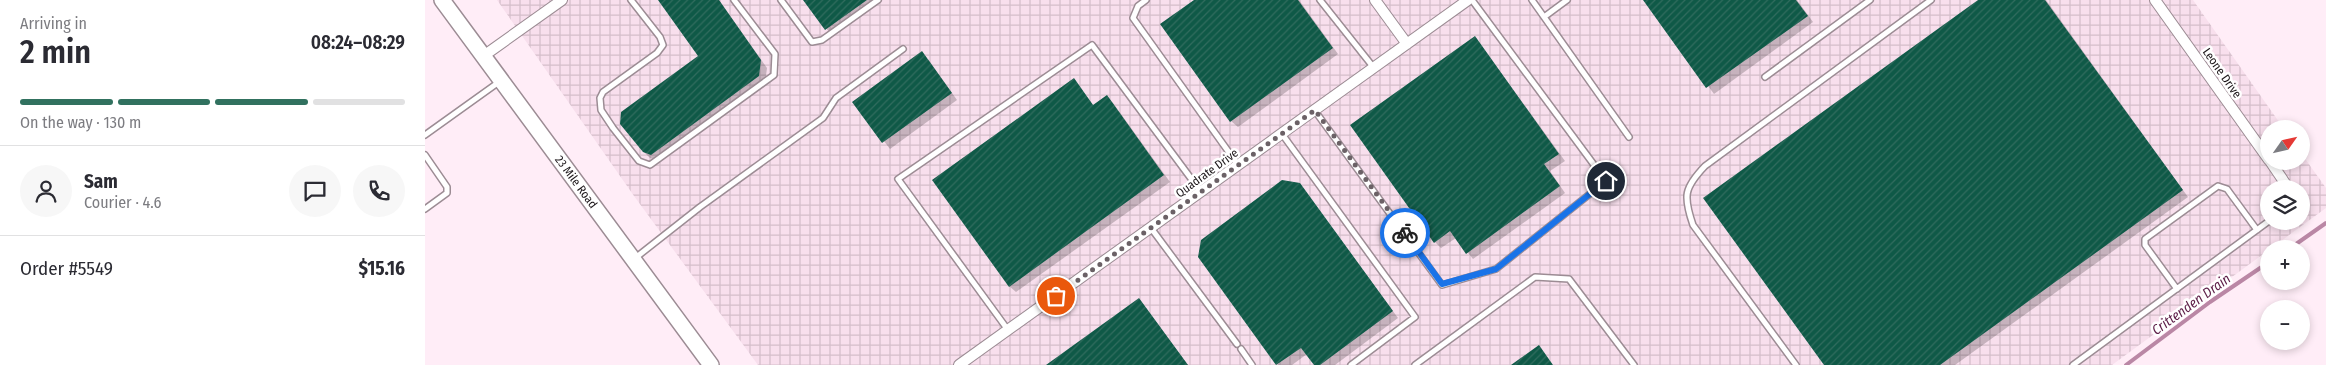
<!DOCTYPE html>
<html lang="en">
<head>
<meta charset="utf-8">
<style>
  :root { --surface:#fff; --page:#f7f7f7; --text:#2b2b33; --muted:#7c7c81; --line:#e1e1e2; --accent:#31715f }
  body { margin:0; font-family:"Fira Sans Condensed",sans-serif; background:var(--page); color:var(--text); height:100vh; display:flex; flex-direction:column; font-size:19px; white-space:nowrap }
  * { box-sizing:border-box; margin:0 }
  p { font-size:16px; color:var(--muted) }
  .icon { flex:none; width:28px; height:28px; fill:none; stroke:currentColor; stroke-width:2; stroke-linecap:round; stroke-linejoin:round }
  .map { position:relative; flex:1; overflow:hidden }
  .details { display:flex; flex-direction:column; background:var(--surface); width:425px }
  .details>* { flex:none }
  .needle { width:32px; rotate:56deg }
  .buttons { position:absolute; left:1835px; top:120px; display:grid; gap:10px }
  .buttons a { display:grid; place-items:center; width:50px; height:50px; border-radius:50%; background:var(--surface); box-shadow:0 2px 8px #0003; font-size:25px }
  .pin { position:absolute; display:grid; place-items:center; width:42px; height:42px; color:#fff; margin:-21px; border:2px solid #fff; border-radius:50%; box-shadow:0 1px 5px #0007 }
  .courier { position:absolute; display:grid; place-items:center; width:50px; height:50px; margin:-25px; border:4px solid #1a73e8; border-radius:50%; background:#fff; color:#222; box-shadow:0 1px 6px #0007 }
  .summary em { font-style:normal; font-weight:600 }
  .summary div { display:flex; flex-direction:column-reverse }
  .summary { display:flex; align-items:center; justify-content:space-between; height:85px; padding:0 20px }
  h1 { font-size:32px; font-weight:600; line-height:38px }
  .bar { display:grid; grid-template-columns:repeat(4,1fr); gap:8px 5px; align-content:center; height:60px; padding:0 20px }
  .bar i { height:6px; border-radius:4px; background:var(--line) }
  .bar .on { background:var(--accent) }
  .bar p { grid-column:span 4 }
  .line { display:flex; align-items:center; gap:12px; padding:0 20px; border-top:1px solid var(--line) }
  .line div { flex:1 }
  .round { display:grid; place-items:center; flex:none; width:52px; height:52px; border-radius:26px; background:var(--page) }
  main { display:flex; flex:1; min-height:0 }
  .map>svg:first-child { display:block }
  .industrial { fill:url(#industrial-grid); fill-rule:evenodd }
  .shadow { fill:#0003 }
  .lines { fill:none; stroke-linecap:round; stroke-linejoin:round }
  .stream { stroke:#ba87a5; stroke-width:4 }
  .building { fill:url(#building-hatch) }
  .lane-casing { stroke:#9c8c94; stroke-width:8 }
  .street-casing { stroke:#9c8c94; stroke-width:12 }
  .secondary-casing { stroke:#9c8c94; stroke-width:18 }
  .lane { stroke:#fff; stroke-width:5 }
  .street { stroke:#fff; stroke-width:10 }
  .secondary { stroke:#fff; stroke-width:15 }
  .done { stroke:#6b6166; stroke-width:5; stroke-dasharray:0 9 }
  .route { stroke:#1a73e8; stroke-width:6 }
  .labels { text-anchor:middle; stroke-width:5; stroke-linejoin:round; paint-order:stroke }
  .street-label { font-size:12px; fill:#1b1518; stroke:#fff }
  .water-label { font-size:14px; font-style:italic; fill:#5f214a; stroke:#fff }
</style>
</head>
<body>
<main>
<section class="details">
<div class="summary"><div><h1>2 min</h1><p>Arriving in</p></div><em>08:24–08:29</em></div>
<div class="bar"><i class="on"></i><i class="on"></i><i class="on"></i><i></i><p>On the way · 130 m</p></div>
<div class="line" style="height:90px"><a class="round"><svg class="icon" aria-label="person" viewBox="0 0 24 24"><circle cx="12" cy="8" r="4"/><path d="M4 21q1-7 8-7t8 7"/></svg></a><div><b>Sam</b><p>Courier · 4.6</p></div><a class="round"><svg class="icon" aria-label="chat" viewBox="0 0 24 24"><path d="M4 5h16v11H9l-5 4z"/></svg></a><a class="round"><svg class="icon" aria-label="phone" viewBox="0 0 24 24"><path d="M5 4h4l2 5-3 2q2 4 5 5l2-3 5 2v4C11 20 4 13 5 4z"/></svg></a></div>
<div class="line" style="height:65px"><div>Order #5549</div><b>$15.16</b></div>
</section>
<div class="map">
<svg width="1901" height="365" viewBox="0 0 1901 365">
  <defs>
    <pattern id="industrial-grid" width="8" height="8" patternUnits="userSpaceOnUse" patternTransform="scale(1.25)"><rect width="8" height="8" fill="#f8dfed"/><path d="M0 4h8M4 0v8" fill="none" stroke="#d4beca"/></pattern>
    <pattern id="building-hatch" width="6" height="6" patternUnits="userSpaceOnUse" patternTransform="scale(1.25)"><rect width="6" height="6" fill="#0f5947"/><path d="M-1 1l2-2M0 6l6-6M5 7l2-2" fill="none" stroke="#316c5e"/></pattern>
  </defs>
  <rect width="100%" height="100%" fill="#ffedf7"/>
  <path class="industrial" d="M72,0H1768L1859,129H1844V161H1876V153L1901,188V208L1687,365H333L209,196ZM1844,189H1876V221H1844Z"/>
  <path class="shadow" d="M234,0H294L342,68L340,83L233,161L225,158L218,151L275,57Z
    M380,0H457L407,36Z
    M771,0H874L913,54L813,127L806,121Z
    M1220,0H1372L1388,22L1289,94Z
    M1555,0H1621L1763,197L1530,365H1400Z
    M1050,37L1140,161L1125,171L1140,193L1048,259L1031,238L1016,248L1010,242Z
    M503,59L532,100L465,149L429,102Z
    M648,79L669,106L682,97L688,103L745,182L591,292L584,286Z
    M875,184L973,318L910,365H890L882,354L867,365H853L774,257Z
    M714,299L763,365H623Z"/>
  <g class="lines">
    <path class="stream" d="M1864,249L1901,223
      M1701,365L1785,302L1844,262"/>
  </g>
  <path class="building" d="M233,0H294L336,60L334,76L226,155L218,152L195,124L196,112L273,56Z
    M378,0H442L400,30Z
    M769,0H873L908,48L805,122L735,24Z
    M1218,0H1371L1383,16L1281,88Z
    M1553,0H1620L1758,190L1515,365H1399L1278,198Z
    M1050,36L1134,154L1119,164L1135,186L1041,254L1025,231L1009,243L925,125Z
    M497,51L527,93L457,143L427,102Z
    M649,78L668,105L682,95L739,175L584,287L507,180Z
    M857,180L875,183L968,311L895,365H889L876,348L851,365L773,257L776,240Z
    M714,298L763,365H621Z
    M1114,345L1128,365H1086Z"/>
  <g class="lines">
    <defs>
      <path id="lane" d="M206,0L235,37L238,45L232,53L178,92L175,98L176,110L188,128L214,161L225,165L349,75L350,54L309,0
        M356,0L387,42L397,40L453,0
        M721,0L713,6L708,18L813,165
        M895,0L949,68
        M1107,0L1204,137
        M1119,17L1142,0
        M1340,77L1445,0
        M890,111L1017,285L1071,269L1181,181L1047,0
        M857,134L990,317L926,365
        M0,135L74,82
        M0,155L22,187V193L0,209
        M726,228L812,344
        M209,259L275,207L398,118L411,98L478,49
        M1752,289L1720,245V239L1793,186L1802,189L1832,230
        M583,330L473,179L667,45L776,192
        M816,349L827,365
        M990,365L1110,277L1144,279L1209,365
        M1371,365L1268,225C1258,196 1259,188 1280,166L1506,0
        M1648,365L1844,221"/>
      <path id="street" d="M950,0L982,44
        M1730,0L1844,160
        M57,57L137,0
        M1845,161L1864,189
        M534,365L1043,0"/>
      <g id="secondary">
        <path id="s1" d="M17,0L286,365"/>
      </g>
    </defs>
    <use href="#lane" class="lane-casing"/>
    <use href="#street" class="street-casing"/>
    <use href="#secondary" class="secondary-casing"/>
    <use href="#lane" class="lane"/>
    <use href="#street" class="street"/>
    <use href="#secondary" class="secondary"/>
  </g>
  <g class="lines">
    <path class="done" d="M631,296L890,110L980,233"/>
    <path class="route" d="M980,233L1017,284L1071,269L1181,181"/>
  </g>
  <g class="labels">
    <g class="street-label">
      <text transform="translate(1797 73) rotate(55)" y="4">Leone Drive</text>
      <text transform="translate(782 173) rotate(-36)" y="4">Quadrate Drive</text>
      <text dy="4" stroke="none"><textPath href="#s1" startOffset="226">23 Mile Road</textPath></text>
    </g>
    <g class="water-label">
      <text transform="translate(1766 304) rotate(-36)" y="5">Crittenden Drain</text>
    </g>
  </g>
</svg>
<div class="buttons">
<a><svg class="needle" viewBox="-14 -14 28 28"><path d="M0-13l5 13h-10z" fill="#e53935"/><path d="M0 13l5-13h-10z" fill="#7c7c81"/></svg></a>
<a><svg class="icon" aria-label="layers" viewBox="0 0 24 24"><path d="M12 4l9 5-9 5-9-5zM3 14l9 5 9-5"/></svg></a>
<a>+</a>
<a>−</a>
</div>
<div class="pin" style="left:631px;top:296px;background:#ea580c"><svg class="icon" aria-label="bag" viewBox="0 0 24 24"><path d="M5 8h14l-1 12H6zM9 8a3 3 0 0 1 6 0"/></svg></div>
<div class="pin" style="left:1181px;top:181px;background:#1f2937"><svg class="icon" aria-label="home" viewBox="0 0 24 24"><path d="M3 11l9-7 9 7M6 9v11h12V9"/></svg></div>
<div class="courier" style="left:980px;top:233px"><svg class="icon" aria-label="bike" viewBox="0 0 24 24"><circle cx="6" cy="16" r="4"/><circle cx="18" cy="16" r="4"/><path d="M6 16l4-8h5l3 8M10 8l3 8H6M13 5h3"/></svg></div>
</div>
</main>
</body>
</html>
